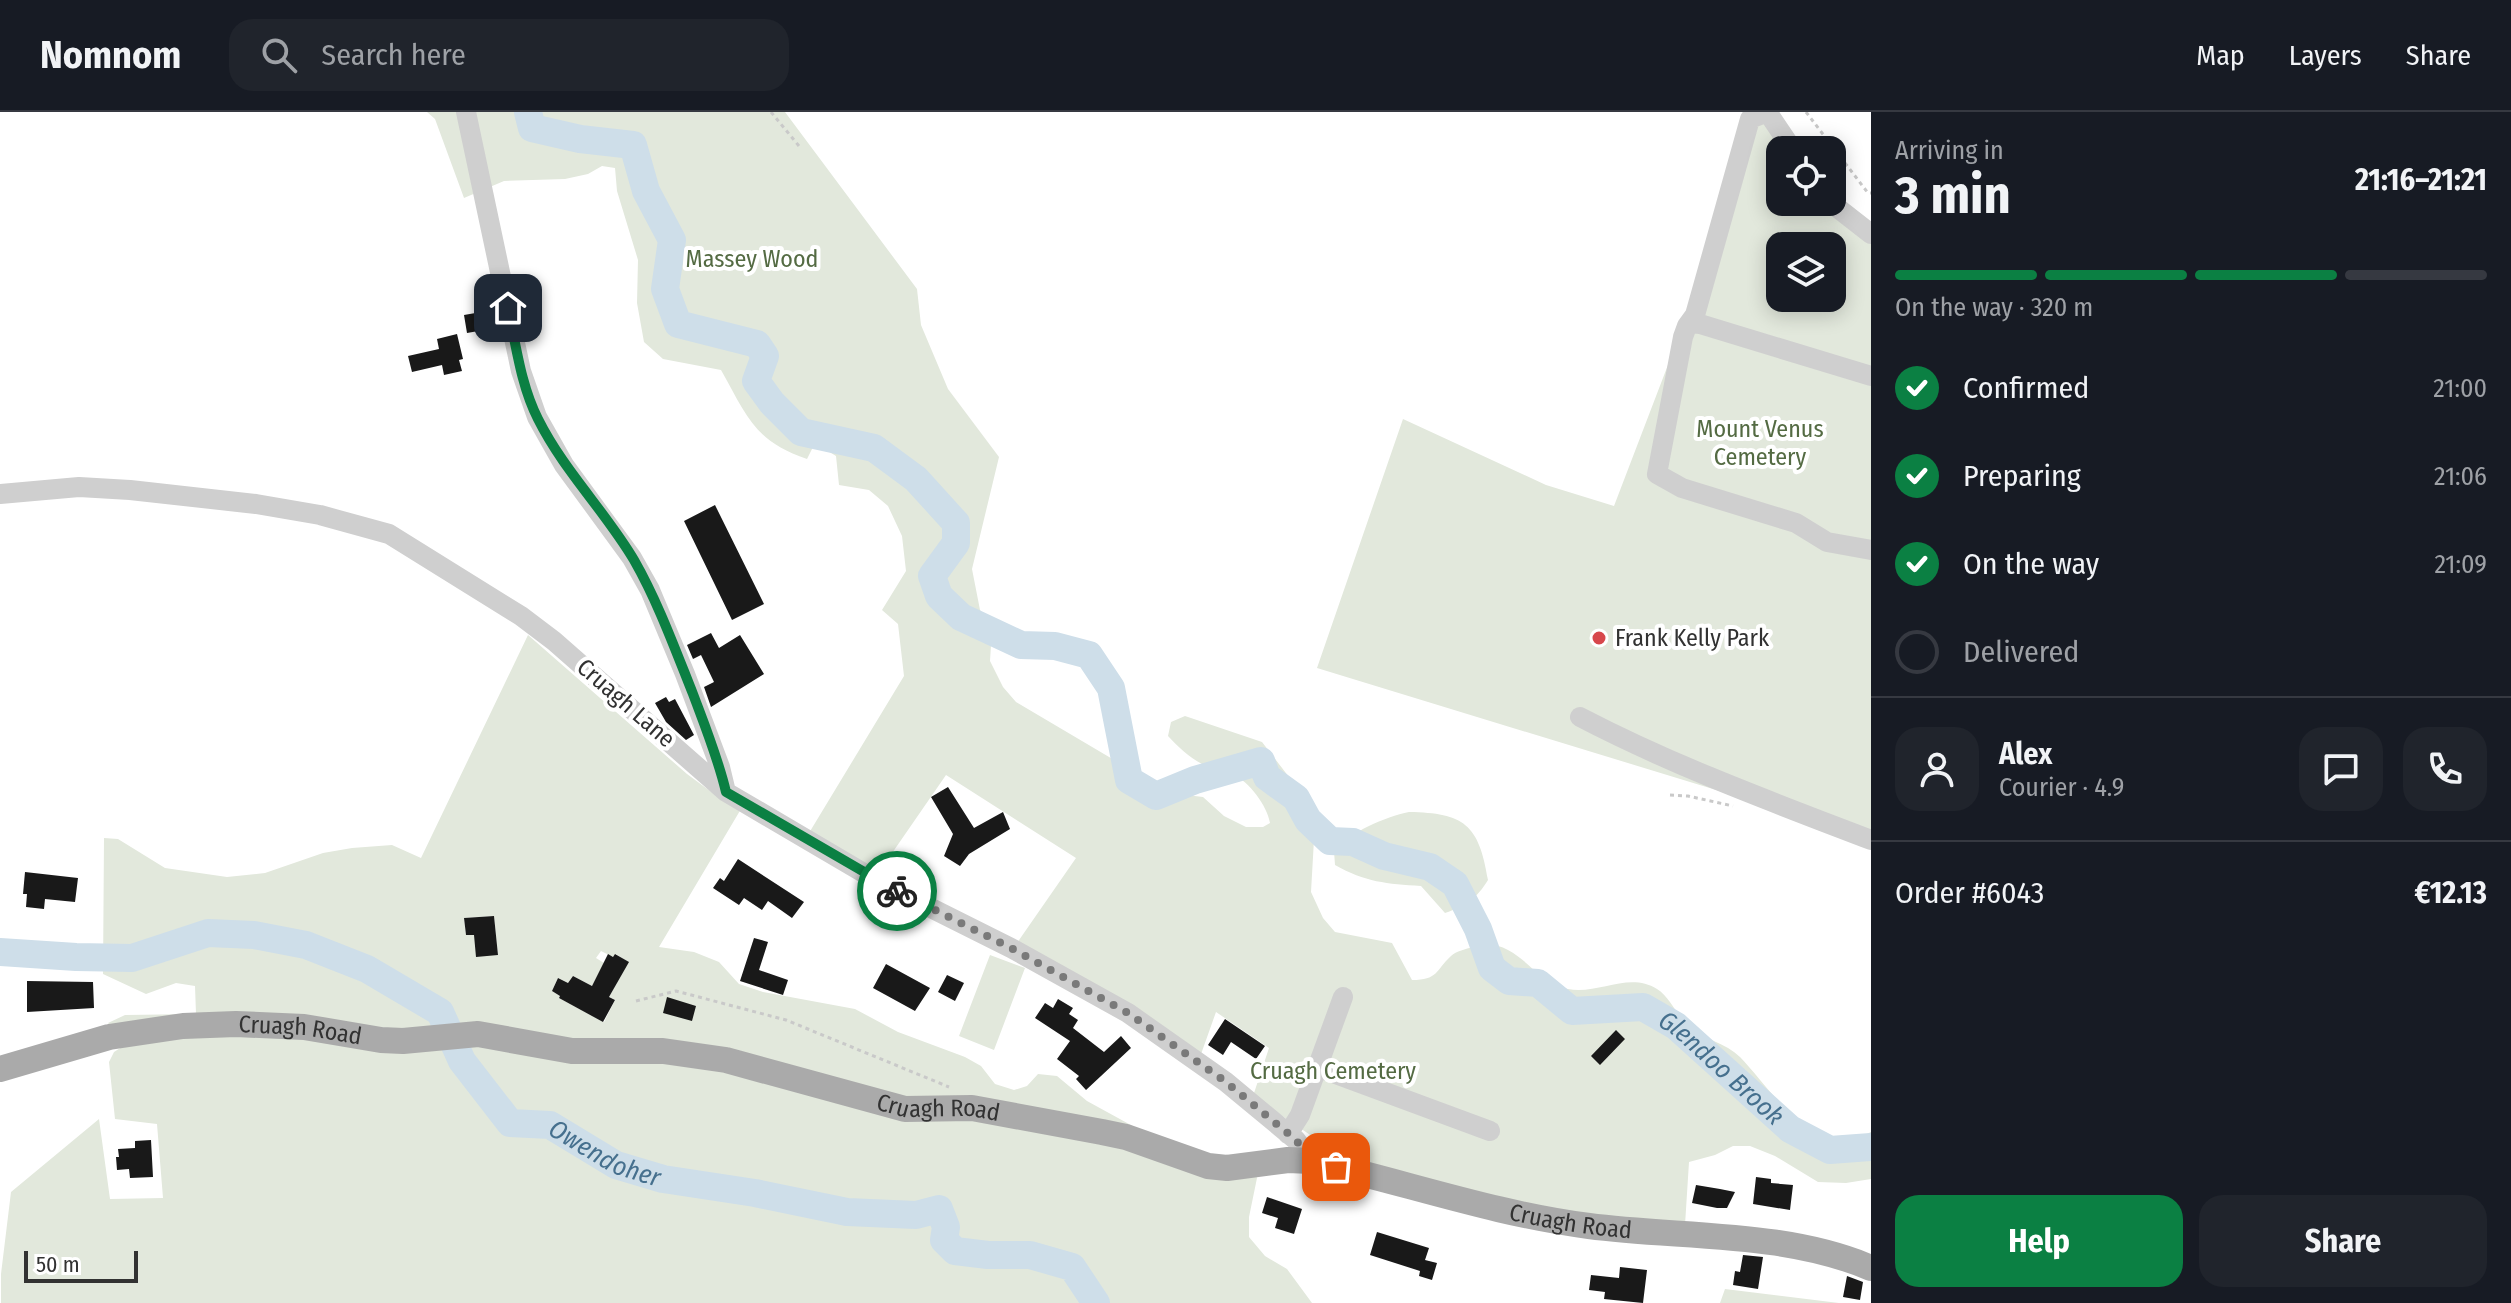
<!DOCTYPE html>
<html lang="en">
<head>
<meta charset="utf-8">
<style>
  :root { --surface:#171b24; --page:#20242c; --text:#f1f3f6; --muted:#9ea1a6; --line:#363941; --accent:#0b8043 }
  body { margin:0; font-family:"Fira Sans Condensed",sans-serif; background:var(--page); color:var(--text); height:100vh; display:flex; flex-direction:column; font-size:30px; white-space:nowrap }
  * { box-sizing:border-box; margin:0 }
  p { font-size:26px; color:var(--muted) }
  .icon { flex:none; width:44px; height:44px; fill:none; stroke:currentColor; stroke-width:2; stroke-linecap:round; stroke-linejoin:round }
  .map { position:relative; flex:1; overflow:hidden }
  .sheet { display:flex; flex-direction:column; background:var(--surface); width:640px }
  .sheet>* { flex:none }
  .tools { position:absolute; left:1766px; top:24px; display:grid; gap:16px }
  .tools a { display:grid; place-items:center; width:80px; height:80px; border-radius:16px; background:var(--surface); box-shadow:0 4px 20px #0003; font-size:40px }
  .scale { position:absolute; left:24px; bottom:20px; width:114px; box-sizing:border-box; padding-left:8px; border:4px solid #323232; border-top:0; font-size:22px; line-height:28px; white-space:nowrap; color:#323232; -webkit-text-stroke:6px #fff; paint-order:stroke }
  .pin { position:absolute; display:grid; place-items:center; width:68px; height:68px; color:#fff; margin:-34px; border-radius:16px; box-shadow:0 4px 12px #0006 }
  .courier { position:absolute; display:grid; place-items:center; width:80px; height:80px; margin:-40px; border:6px solid #0b8043; border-radius:50%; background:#fff; color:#222; box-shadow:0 2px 10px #0007 }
  .summary em { font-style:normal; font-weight:700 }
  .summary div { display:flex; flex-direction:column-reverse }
  .summary { display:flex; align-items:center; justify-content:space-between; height:136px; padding:0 24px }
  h1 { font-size:52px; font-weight:700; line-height:60px }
  .bar { display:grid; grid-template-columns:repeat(4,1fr); gap:12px 8px; align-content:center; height:96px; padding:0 24px }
  .bar i { height:10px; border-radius:6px; background:var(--line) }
  .bar .active { background:var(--accent) }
  .bar p { grid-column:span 4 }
  .line { display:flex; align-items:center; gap:20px; padding:0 24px; border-top:2px solid var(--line) }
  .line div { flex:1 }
  .round { display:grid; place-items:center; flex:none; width:84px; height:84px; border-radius:24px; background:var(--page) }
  ol { padding:0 24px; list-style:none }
  li { display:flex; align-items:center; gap:24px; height:88px }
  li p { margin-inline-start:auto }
  li .icon { padding:8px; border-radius:50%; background:var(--accent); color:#fff; stroke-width:4 }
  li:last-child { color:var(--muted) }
  li i { width:44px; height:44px; border:4px solid var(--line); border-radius:50% }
  .cta { display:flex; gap:16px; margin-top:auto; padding:16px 24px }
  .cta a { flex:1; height:92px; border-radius:24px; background:var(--accent); color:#fff; font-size:32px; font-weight:700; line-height:92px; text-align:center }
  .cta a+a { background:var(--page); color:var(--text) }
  header { display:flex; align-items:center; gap:48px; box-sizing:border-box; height:112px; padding:0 40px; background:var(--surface); border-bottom:2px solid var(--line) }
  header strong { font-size:38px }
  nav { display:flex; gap:44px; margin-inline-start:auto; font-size:28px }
  .search { width:560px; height:72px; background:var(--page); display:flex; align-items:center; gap:20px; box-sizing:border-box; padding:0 28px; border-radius:24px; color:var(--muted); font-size:30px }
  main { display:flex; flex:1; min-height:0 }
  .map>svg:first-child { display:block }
  .green { fill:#e2e8dc; fill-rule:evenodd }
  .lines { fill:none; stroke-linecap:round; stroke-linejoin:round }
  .river { stroke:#cedee9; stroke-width:28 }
  .building { fill:#191919 }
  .path { stroke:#c9c9c9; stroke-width:3; stroke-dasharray:4 4; stroke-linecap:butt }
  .minor { stroke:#cfcfcf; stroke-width:20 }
  .major { stroke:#aaa; stroke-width:26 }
  .done { stroke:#7a7a7a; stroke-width:8; stroke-dasharray:0 14.4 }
  .route { stroke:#0b8043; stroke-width:10 }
  .poi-dot { fill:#d7474c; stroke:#fff; stroke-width:3 }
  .labels { text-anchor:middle; stroke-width:8; stroke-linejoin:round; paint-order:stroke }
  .park-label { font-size:24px; fill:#546b43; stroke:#fff }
  .poi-label { font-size:24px; fill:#323232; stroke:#fff; text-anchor:start }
  .street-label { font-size:24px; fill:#323232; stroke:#fff }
  .water-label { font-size:26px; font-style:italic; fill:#46708e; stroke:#fff }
</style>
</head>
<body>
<header>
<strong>Nomnom</strong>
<div class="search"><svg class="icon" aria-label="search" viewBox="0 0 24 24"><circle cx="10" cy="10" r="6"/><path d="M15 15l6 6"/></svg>Search here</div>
<nav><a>Map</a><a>Layers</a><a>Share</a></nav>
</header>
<main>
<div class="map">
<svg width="1871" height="1191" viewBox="0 0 1871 1191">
  <rect width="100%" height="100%" fill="#fff"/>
  <path class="green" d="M427,0H785L917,177L921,213L948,277L999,345L972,457L980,498L992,517L990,549L1003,575L1016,590L1170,681L1203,685L1224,704L1246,715H1263L1270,711C1267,693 1249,670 1233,662C1223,657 1212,656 1202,652C1189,645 1178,635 1168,624L1171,610L1185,604L1262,630L1289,665L1308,684L1315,710L1311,780L1323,806L1335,820L1392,831L1412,868C1438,868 1435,859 1451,844C1456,839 1466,837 1473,835C1476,834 1482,831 1485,832C1523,833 1534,871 1568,877C1598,883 1629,859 1657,877C1670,885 1677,904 1688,914C1703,927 1726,931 1740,945C1774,980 1813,1050 1871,1020V1067L1846,1071L1818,1070L1775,1044L1750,1034H1733L1715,1043L1689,1050L1685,1113L1553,1100L1341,1044L1253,984L1269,936L1216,900L1200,945L1017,831L1076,746L946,663L879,760L809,721L904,564L898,512L882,498L906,459L902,424L888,394L869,378L839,373L836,344L815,331L807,347C754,329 747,304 721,258L663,247L644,230L637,191L638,148L617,79L615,56L602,54L588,62L565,67L504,69L464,86L435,7Z
    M1747,0L1802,38H1780V90H1832V78L1855,102L1871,110V737L1726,681L1317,556L1403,307L1546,373L1614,394L1684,211ZM1780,134H1832V186H1780Z
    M528,523L687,662L725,690L741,697L659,835L694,840L719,850L739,872L763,880L855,897L898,920L965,945L981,954L995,972L1014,978L1027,974L1038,962L1057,964L1087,989L1160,1029L1216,1044H1250L1257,1066L1249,1105V1125L1265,1144L1287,1157L1312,1191H1V1162L11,1080L99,1007L110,1087L163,1086L157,1012L115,1007L109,950L114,940L125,933L108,911L125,903L196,902L195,874L176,871L146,882L103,862L104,726L118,727L165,756L227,765L265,761L323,741L352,736L392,733L421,746ZM494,804L498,843L474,823H466L464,806ZM601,839L613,845L616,842L628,850L609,885L615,888L604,910L559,886L560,884L552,879L558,866L568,871L573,864L592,874L604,851L596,846Z
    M1409,700C1464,701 1479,712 1488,768C1477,786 1466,794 1445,801L1421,774C1387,772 1365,770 1335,753L1334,739C1350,720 1385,705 1409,700Z
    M990,843L1025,856L994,938L959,924Z
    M1725,1177L1839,1191H1720Z"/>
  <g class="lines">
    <g class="river">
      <path id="s1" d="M528,0L532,16L580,27L633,33L646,79L672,128L665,177L678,212L757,232L765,244L756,269L772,291L801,320L874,336L916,367L956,411V431L932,464L939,484L961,505L1021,533L1055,534L1089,543L1111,576L1129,668L1156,684L1195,668L1261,649L1267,665L1296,686L1308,708L1330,729L1353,730L1384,744L1430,755L1455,772L1478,817L1492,856L1509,869L1538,871L1572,899L1643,895L1676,914L1790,1017L1830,1038L1871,1035"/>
      <path id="s2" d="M0,840L76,845L132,846L208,821L254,823L306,833L367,857L440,900L462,949L510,1011L550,1013L616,1053L663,1067L755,1081L847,1100L916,1103L939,1097L946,1115L944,1128L955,1139L988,1143H1030L1072,1155L1096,1191"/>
    </g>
  </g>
  <path class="building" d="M487,199L490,217L467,221L464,203Z
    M457,222L463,247L459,248L462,259L444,263L442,253L412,260L408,244L439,237L437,227Z
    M715,393L764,492L732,508L684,409Z
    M711,521L719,536L740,523L764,562L711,595L704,575L714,570L701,543L693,547L687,533Z
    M666,585L669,590L675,587L694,623L686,628L666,610L655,591Z
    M948,675L974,716L1003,700L1010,717L969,742L960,754L944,744L953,722L931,685Z
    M738,747L804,790L792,806L768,789L762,798L744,786L739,793L713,776L720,766L724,769Z
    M25,760L78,766L75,790L45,787L44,797L26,795L27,782H23Z
    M494,804L498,843L476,845L474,823H466L464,806Z
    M754,826L768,830L759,858L788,868L783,883L740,869Z
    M608,842L613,845L615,842L629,850L609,885L615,888L603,910L559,886L560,884L552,879L558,866L568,871L573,864L592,874Z
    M886,852L930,876L915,899L873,876Z
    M947,863L964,871L955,889L938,880Z
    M27,869L93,870L94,896L27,900Z
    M667,885L696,894L692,909L663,901Z
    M1058,887L1073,896L1069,902L1078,908L1073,916L1104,940L1121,924L1131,936L1086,978L1076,967L1079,964L1057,947L1070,929L1035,906L1045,891L1053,896Z
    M1225,907L1265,934L1256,947L1231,930L1223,943L1208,933Z
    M1616,918L1625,927L1600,953L1591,944Z
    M151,1028L153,1065L130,1066L129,1057L117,1058L116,1045H119L118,1037L135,1036V1029Z
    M1756,1065L1771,1067V1071L1793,1073L1790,1098L1753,1092Z
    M1696,1073L1720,1077L1735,1080L1727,1096H1717L1692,1091Z
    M1267,1085L1302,1097L1294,1122L1275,1116L1278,1106L1262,1101Z
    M1377,1120L1429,1136L1425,1148L1437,1151L1432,1168L1419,1164L1420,1159L1370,1143Z
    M1743,1143L1763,1145L1758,1177L1733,1173L1735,1159L1740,1160Z
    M1620,1155L1647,1158L1643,1191L1604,1187L1605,1180L1589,1178L1591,1163L1619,1166Z
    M1847,1164L1863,1170L1860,1188L1843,1185Z"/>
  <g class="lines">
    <path class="path" d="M771,0L799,34
      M1806,0L1868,81H1871
      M1670,683L1688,684L1733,694
      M636,889L676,879L786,908L949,975"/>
    <path class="minor" d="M466,0L521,259L537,305L564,353L632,446L650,478L685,562L720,655L726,680
      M1793,38L1770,4L1765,1L1750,7L1695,203L1687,214L1683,225L1657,362L1682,376L1796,411L1827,430L1871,438
      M1830,90L1871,122
      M1691,211L1700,212L1871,264
      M0,382L79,375L130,378L256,392L320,403L389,422L521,504L554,529L726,680L879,770L1011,836L1128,901L1226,970L1296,1028L1311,1049
      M1580,605C1674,654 1772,690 1871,728
      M1317,955L1490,1019
      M1288,1022L1300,1003L1343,885"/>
    <path class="major" id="s3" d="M0,957L109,925L183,914L236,912L304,915L381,928L403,929L478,922L572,939H663L726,948L905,997L972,996L1102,1020L1126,1025L1208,1054L1227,1056L1288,1048L1311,1049C1404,1070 1495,1102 1589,1114C1681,1126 1785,1119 1871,1156"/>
  </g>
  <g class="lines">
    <path class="done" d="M897,779L1011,836L1128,901L1226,970L1296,1028L1311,1049L1336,1055"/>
    <path class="route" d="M508,196C516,233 521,274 538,307C564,359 605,399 634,448C658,490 675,537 693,582C705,614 718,646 726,680L897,779"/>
  </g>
  <circle class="poi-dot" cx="1599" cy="526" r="8"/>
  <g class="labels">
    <g class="park-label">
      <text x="752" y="155">Massey Wood</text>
      <text x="1760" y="325">Mount Venus<tspan x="1760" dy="28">Cemetery</tspan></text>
      <text x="1333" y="967">Cruagh Cemetery</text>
    </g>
    <g class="poi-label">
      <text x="1615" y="534">Frank Kelly Park</text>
    </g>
    <g class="street-label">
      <text transform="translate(626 591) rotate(41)" y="8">Cruagh Lane</text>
      <text dy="8" stroke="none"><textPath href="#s3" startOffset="306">Cruagh Road</textPath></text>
      <text dy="8" stroke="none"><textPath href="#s3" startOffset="954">Cruagh Road</textPath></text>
      <text dy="8" stroke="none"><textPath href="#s3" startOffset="1602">Cruagh Road</textPath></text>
    </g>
    <g class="water-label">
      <text dy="9" stroke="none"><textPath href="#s1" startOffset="1810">Glendoo Brook</textPath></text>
      <text dy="9" stroke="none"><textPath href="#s2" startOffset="696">Owendoher</textPath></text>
    </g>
  </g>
</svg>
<div class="tools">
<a><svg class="icon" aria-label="locate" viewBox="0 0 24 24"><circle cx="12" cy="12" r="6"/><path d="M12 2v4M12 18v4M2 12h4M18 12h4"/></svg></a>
<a><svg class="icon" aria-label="layers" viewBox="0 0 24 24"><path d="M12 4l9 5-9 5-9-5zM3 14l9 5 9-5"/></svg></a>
</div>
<div class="scale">50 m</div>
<div class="pin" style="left:1336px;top:1055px;background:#ea580c"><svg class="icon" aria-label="bag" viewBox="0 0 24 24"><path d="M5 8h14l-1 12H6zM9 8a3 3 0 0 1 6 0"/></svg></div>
<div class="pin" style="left:508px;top:196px;background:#1f2937"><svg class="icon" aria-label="home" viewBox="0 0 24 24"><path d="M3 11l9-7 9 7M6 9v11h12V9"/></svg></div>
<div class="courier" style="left:897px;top:779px"><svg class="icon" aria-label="bike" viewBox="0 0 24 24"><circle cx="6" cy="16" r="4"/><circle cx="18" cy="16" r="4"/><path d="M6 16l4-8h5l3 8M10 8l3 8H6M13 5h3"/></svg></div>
</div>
<section class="sheet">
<div class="summary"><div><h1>3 min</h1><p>Arriving in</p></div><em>21:16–21:21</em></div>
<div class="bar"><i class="active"></i><i class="active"></i><i class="active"></i><i></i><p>On the way · 320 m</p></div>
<ol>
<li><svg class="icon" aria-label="check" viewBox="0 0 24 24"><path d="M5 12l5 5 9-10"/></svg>Confirmed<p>21:00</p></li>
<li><svg class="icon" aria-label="check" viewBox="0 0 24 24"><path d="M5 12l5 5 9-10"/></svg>Preparing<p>21:06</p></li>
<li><svg class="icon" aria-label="check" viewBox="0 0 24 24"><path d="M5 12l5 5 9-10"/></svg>On the way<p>21:09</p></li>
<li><i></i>Delivered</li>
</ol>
<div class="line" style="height:144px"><a class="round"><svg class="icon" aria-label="person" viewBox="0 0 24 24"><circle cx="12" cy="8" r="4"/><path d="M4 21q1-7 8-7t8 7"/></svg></a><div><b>Alex</b><p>Courier · 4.9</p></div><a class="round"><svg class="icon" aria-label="chat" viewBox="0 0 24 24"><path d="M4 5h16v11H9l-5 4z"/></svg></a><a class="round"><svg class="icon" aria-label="phone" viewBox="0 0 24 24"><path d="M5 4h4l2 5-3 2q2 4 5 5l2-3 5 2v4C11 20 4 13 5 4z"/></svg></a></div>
<div class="line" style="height:104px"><div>Order #6043</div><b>€12.13</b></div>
<div class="cta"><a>Help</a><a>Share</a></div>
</section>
</main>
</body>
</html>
